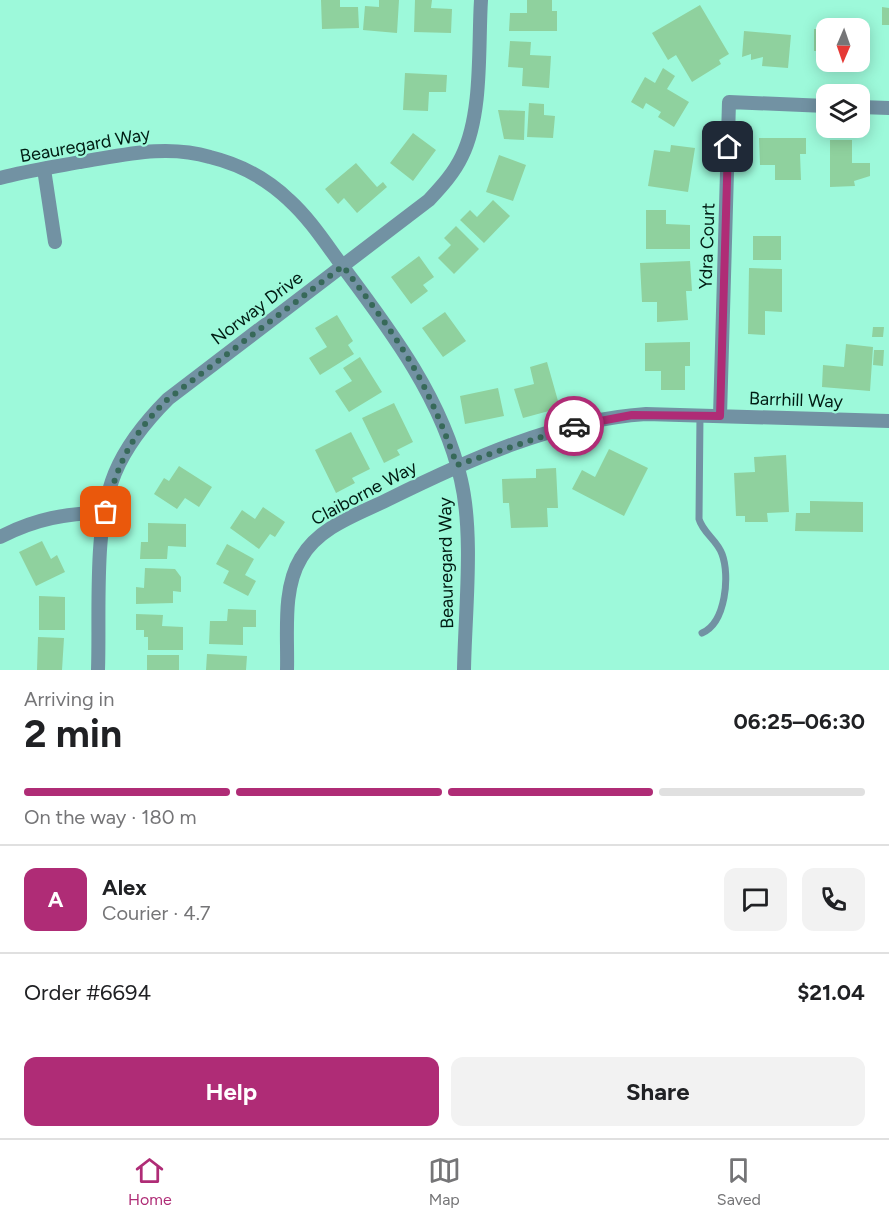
<!DOCTYPE html>
<html lang="en">
<head>
<meta charset="utf-8">
<style>
  :root { --surface:#fff; --page:#f2f2f2; --text:#202124; --muted:#757577; --line:#e0e0e0; --accent:#af2c76 }
  body { margin:0; font-family:Figtree,sans-serif; background:var(--page); color:var(--text); height:100vh; display:flex; flex-direction:column; font-size:22px; white-space:nowrap }
  * { box-sizing:border-box; margin:0 }
  p { font-size:20px; color:var(--muted) }
  .icon { flex:none; width:33px; height:33px; fill:none; stroke:currentColor; stroke-width:2; stroke-linecap:round; stroke-linejoin:round }
  .map { position:relative; height:670px; overflow:hidden }
  .sheet { display:flex; flex-direction:column; background:var(--surface); flex:1 }
  .sheet>* { flex:none }
  .needle { width:39px; rotate:182deg }
  .tools { position:absolute; left:816px; top:18px; display:grid; gap:12px }
  .tools a { display:grid; place-items:center; width:54px; height:54px; border-radius:12px; background:var(--surface); box-shadow:0 3px 15px #0003; font-size:30px }
  .pin { position:absolute; display:grid; place-items:center; width:51px; height:51px; color:#fff; margin:-26px; border-radius:12px; box-shadow:0 3px 9px #0006 }
  .courier { position:absolute; display:grid; place-items:center; width:60px; height:60px; margin:-30px; border:4px solid #af2c76; border-radius:50%; background:#fff; color:#222; box-shadow:0 2px 8px #0007 }
  .overview em { font-style:normal; font-weight:700 }
  .overview div { display:flex; flex-direction:column-reverse }
  .overview { display:flex; align-items:center; justify-content:space-between; height:102px; padding:0 24px }
  h1 { font-size:39px; font-weight:700; line-height:45px }
  .bar { display:grid; grid-template-columns:repeat(4,1fr); gap:9px 6px; align-content:center; height:72px; padding:0 24px }
  .bar i { height:8px; border-radius:4px; background:var(--line) }
  .bar .selected { background:var(--accent) }
  .bar p { grid-column:span 4 }
  .line { display:flex; align-items:center; gap:15px; padding:0 24px; border-top:2px solid var(--line) }
  .line div { flex:1 }
  .round { display:grid; place-items:center; flex:none; width:63px; height:63px; border-radius:12px; background:var(--page) }
  .primary-button { display:flex; gap:12px; margin-top:auto; padding:12px 24px }
  .primary-button a { flex:1; height:69px; border-radius:12px; background:var(--accent); color:#fff; font-size:24px; font-weight:700; line-height:69px; text-align:center }
  .primary-button a+a { background:var(--page); color:var(--text) }
  .menu { display:flex; justify-content:space-around; align-items:center; height:84px; border-top:2px solid var(--line); background:var(--surface); font-size:16px; color:var(--muted) }
  .menu a { display:grid; justify-items:center; gap:3px }
  .menu .selected { color:var(--accent) }
  .map>svg:first-child { display:block }
  .building { fill:#8fd19e }
  .lines { fill:none; stroke-linecap:round; stroke-linejoin:round }
  .lane { stroke:#7292a3; stroke-width:7 }
  .street { stroke:#7292a3; stroke-width:14 }
  .done { stroke:#376959; stroke-width:6; stroke-dasharray:0 10.8 }
  .route { stroke:#af2c76; stroke-width:8 }
  .labels { text-anchor:middle; stroke-width:4.5; stroke-linejoin:round; paint-order:stroke }
  .street-label { font-size:18px; fill:#001c13; stroke:#9df9da }
</style>
</head>
<body>
<div class="map">
<svg width="889" height="670" viewBox="0 0 889 670">
  <rect width="100%" height="100%" fill="#9df9da"/>
  <path class="building" d="M321,0H340V7H358L359,28L322,29Z
    M379,0H399L397,33L363,30L365,6L379,7Z
    M415,0H432L431,8L452,9L451,33L414,32Z
    M527,0H552V11H557V31H509L510,13H527Z
    M700,5L729,54L719,60L721,64L692,82L676,55L668,60L652,33Z
    M882,7L889,8V25H882Z
    M814,29H826V51H814Z
    M744,31L791,35L788,68L762,66L763,57L751,60V54L742,57Z
    M510,41L531,42L530,55L551,56L549,88L522,86L523,68L508,67Z
    M831,62H859V71H831Z
    M663,68L675,76L667,89L689,102L674,127L658,117L661,112L646,103L643,109L631,102L645,77L655,83Z
    M405,73L447,75L446,92H429L428,111L403,110Z
    M529,103L544,104V115L555,116L553,138L527,137Z
    M498,110L525,111L524,140L504,139Z
    M413,133L436,150L413,181L390,163Z
    M759,138H806V154H800L801,180H775V165H760Z
    M830,140H852V163H870V176L854,181L855,186L830,187Z
    M671,145L695,148L688,192L648,186L654,150L670,152Z
    M499,155L526,165L513,201L486,192Z
    M356,163L377,187L383,182L387,187L357,213L344,198L338,204L325,189Z
    M493,200L510,216L484,243L460,220L470,210L477,217Z
    M646,210H666V224L690,225V249H646Z
    M456,226L479,249L454,274L438,258L451,245L444,238Z
    M753,236H781V260H753Z
    M419,256L434,277L423,285L428,291L411,304L391,277Z
    M690,261L692,291H686L688,320L657,322V302H642L640,263Z
    M749,268L782,269V312L765,311V335L748,334Z
    M445,312L466,341L443,357L422,328Z
    M337,315L353,341L348,345L354,354L320,375L309,358L327,347L315,328Z
    M873,327H884L883,337H872Z
    M690,342V366H685V390H661V371H645V343Z
    M846,344L873,347L870,391L822,387L823,365L844,367Z
    M874,350H884L883,366L873,365Z
    M360,357L382,392L349,412L335,391L352,381L343,368Z
    M547,362L560,408L523,418L514,389L534,384L530,367Z
    M498,388L504,416L465,424L460,396Z
    M394,403L413,442L397,450L400,455L384,463L362,418Z
    M351,432L370,469L352,478L355,483L336,493L315,450Z
    M609,449L648,468L624,516L572,489L582,470L595,477Z
    M786,455L789,512L767,513L768,522H745V516H736L734,473L755,472L754,457Z
    M179,466L212,487L199,507L185,498L177,509L154,494L164,478L169,481Z
    M556,468L558,508H547L548,527L511,528L509,503H503L502,479L536,478V469Z
    M810,501L863,502V532L795,531L796,513H810Z
    M263,507L285,522L275,537L270,534L259,549L230,528L242,510L255,519Z
    M148,523L186,524V547L168,546L167,559H140L141,542H148Z
    M42,541L51,559L57,555L65,572L36,586L19,552Z
    M227,544L254,559L245,575L256,581L248,596L223,583L229,571L216,564Z
    M145,568L175,569L181,577V592L173,591V603L136,604V587L144,588Z
    M39,596L65,597V630H39Z
    M228,609L256,610V627H243V645L209,644L210,621H227Z
    M136,614L163,615L162,626L183,627V650H148V637H144V630H136Z
    M38,637L64,638L62,670H37Z
    M207,654L247,656L246,670H206Z
    M147,655H179V670H147Z"/>
  <g class="lines">
    <path class="lane" d="M700,415L699,519C703,533 717,540 722,554C730,575 726,623 702,633"/>
    <path class="street" d="M860,107L889,108
      M44,169L55,242
      M0,178C26,171 54,167 80,162C124,155 166,144 210,157C239,164 267,179 289,200C310,219 326,244 343,267C391,331 443,400 461,480C474,536 465,611 464,670
      M720,416L729,102L826,106
      M0,537C37,518 65,514 106,512
      M98,670C100,612 93,526 115,473C127,444 146,421 168,399L429,200C442,186 454,173 462,156C483,113 478,47 481,0
      M287,670C288,634 282,589 301,558C319,527 356,515 387,500C468,460 555,420 646,414L889,421"/>
  </g>
  <g class="lines">
    <path class="done" d="M106,512C117,463 132,434 168,399L343,266C375,309 409,352 431,401C441,422 449,444 457,465L574,426"/>
    <path class="route" d="M574,426L632,415L720,416L728,147"/>
  </g>
  <g class="labels">
    <g class="street-label">
      <text transform="translate(85 145) rotate(-10)" y="6">Beauregard Way</text>
      <text transform="translate(707 246) rotate(-88)" y="6">Ydra Court</text>
      <text transform="translate(257 308) rotate(-37)" y="6">Norway Drive</text>
      <text transform="translate(796 400) rotate(2)" y="6">Barrhill Way</text>
      <text transform="translate(364 493) rotate(-28)" y="6">Claiborne Way</text>
      <text transform="translate(446 563) rotate(-91)" y="6">Beauregard Way</text>
    </g>
  </g>
</svg>
<div class="tools">
<a><svg class="needle" viewBox="-14 -14 28 28"><path d="M0-13l5 13h-10z" fill="#e53935"/><path d="M0 13l5-13h-10z" fill="#757577"/></svg></a>
<a><svg class="icon" aria-label="layers" viewBox="0 0 24 24"><path d="M12 4l9 5-9 5-9-5zM3 14l9 5 9-5"/></svg></a>
</div>
<div class="pin" style="left:106px;top:512px;background:#ea580c"><svg class="icon" aria-label="bag" viewBox="0 0 24 24"><path d="M5 8h14l-1 12H6zM9 8a3 3 0 0 1 6 0"/></svg></div>
<div class="pin" style="left:728px;top:147px;background:#1f2937"><svg class="icon" aria-label="home" viewBox="0 0 24 24"><path d="M3 11l9-7 9 7M6 9v11h12V9"/></svg></div>
<div class="courier" style="left:574px;top:426px"><svg class="icon" aria-label="car" viewBox="0 0 24 24"><path d="M5 17H2v-5l4-1 3-4h7l3 4 3 1v5h-3M9 17h6M6 11h13"/><circle cx="7" cy="17" r="2"/><circle cx="17" cy="17" r="2"/></svg></div>
</div>
<section class="sheet">
<div class="overview"><div><h1>2 min</h1><p>Arriving in</p></div><em>06:25–06:30</em></div>
<div class="bar"><i class="selected"></i><i class="selected"></i><i class="selected"></i><i></i><p>On the way · 180 m</p></div>
<div class="line" style="height:108px"><b class="round" style="background:var(--accent);color:#fff">A</b><div><b>Alex</b><p>Courier · 4.7</p></div><a class="round"><svg class="icon" aria-label="chat" viewBox="0 0 24 24"><path d="M4 5h16v11H9l-5 4z"/></svg></a><a class="round"><svg class="icon" aria-label="phone" viewBox="0 0 24 24"><path d="M5 4h4l2 5-3 2q2 4 5 5l2-3 5 2v4C11 20 4 13 5 4z"/></svg></a></div>
<div class="line" style="height:78px"><div>Order #6694</div><b>$21.04</b></div>
<div class="primary-button"><a>Help</a><a>Share</a></div>
</section>
<nav class="menu">
<a class="selected"><svg class="icon" aria-label="home" viewBox="0 0 24 24"><path d="M3 11l9-7 9 7M6 9v11h12V9"/></svg>Home</a>
<a><svg class="icon" aria-label="map" viewBox="0 0 24 24"><path d="M3 6l6-2 6 2 6-2v14l-6 2-6-2-6 2zM9 4v14M15 6v14"/></svg>Map</a>
<a><svg class="icon" aria-label="saved" viewBox="0 0 24 24"><path d="M7 4h10v16l-5-4-5 4z"/></svg>Saved</a>
</nav>
</body>
</html>
